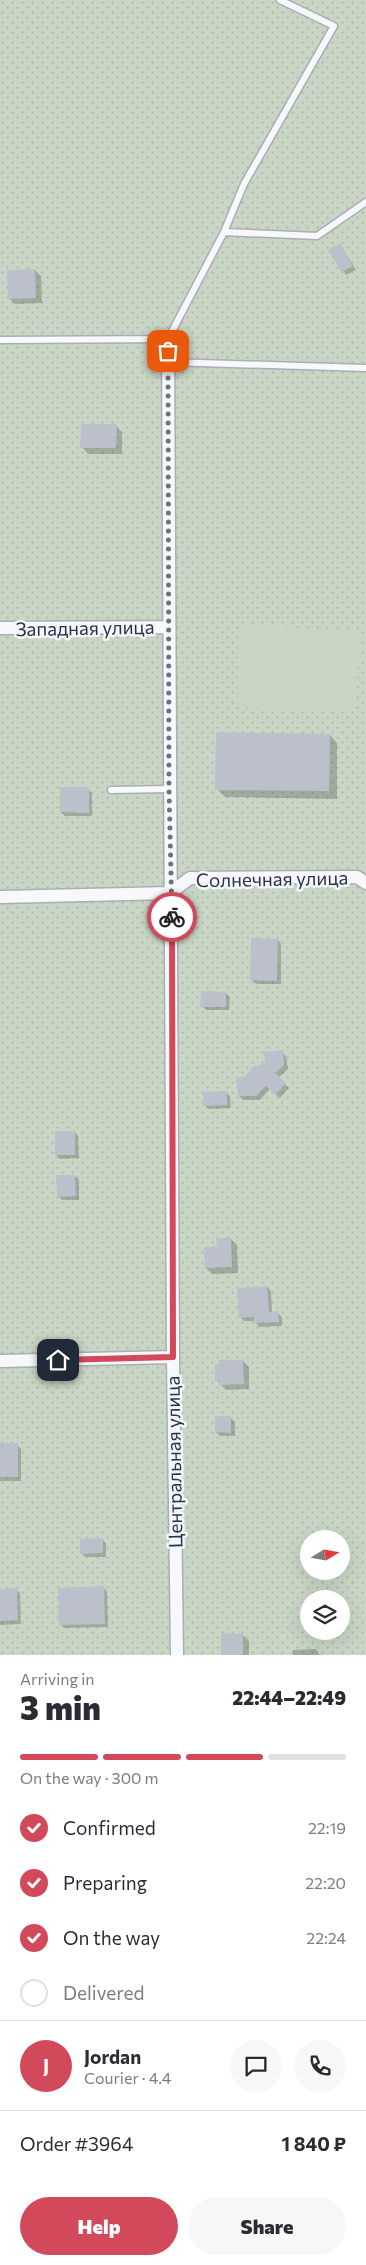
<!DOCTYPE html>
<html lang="en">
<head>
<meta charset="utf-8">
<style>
  :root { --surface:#fff; --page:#f7f7f7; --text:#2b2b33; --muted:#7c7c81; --line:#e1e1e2; --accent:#d1495b }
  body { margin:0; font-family:Commissioner,sans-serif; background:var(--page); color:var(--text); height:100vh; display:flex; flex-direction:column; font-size:19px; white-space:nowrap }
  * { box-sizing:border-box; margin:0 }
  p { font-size:16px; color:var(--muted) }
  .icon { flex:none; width:28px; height:28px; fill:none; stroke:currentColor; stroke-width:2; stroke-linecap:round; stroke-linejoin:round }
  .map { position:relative; height:1655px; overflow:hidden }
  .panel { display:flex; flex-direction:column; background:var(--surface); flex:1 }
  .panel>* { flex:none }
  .needle { width:32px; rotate:79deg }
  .controls { position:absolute; left:300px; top:1530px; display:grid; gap:10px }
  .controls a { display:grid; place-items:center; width:50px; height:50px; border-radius:50%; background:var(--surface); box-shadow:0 5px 20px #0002; font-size:25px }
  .pin { position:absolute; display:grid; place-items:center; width:42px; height:42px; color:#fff; margin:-21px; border-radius:10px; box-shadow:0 2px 8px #0006 }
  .courier { position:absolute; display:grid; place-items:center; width:50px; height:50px; margin:-25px; border:4px solid #d1495b; border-radius:50%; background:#fff; color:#222; box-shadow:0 1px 6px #0007 }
  .summary em { font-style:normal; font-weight:800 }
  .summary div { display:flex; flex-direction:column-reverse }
  .summary { display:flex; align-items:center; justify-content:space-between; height:85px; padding:0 20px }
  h1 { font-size:32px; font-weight:800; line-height:38px }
  .bar { display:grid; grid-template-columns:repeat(4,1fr); gap:8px 5px; align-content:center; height:60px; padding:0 20px }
  .bar i { height:6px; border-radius:4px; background:var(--line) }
  .bar .current { background:var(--accent) }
  .bar p { grid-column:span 4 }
  .line { display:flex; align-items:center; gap:12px; padding:0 20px; border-top:1px solid var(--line) }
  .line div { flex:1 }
  .round { display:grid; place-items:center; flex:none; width:52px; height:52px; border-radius:26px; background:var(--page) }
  ol { padding:0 20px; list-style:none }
  li { display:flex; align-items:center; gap:15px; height:55px }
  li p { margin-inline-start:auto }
  li .icon { padding:5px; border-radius:50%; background:var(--accent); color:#fff; stroke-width:4 }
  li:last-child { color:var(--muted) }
  li i { width:28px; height:28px; border:2px solid var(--line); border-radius:50% }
  .primary-button { display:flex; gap:10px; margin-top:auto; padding:10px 20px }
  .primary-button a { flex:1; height:58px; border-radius:30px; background:var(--accent); color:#fff; font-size:20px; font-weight:800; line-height:58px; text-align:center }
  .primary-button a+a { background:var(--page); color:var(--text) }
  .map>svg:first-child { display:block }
  .park { fill:url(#park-dots); fill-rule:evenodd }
  .pitch { fill:#c9d6c5 }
  .shadow { fill:#0003 }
  .building { fill:#bbc0ca }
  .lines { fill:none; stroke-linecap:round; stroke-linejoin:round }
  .lane-casing { stroke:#a9aeb7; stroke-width:9 }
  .street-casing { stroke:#a9aeb7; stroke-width:15 }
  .lane { stroke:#f7f8fa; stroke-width:6 }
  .street { stroke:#f7f8fa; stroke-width:12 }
  .done { stroke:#6c737f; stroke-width:5; stroke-dasharray:0 9 }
  .route { stroke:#d1495b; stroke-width:6 }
  .labels { text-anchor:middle; stroke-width:5; stroke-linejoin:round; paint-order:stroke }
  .street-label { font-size:19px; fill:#2b3445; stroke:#f4f6f9 }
</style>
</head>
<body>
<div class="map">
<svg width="366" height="1655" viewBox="0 0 366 1655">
  <defs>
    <pattern id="park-dots" width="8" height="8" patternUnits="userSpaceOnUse" patternTransform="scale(1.25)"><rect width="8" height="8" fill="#c9d6c5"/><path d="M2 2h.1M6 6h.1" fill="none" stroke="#adb8ab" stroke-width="1.8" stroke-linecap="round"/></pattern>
  </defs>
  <rect width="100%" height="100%" fill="#e4e7ec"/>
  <path class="park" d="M0,0H366V1655H0ZM309,1539H341V1571H309ZM309,1599H341V1631H309Z"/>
  <path class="pitch" d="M239,626L359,630L356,711L237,707Z"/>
  <path class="shadow" d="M340,244L356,270L346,275L330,250Z
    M35,270L41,276L42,303L15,304L9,298Z
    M116,426L122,432V454H88L82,447Z
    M330,735L337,743V799L225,797L217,789Z
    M88,789L92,793V816H65L61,812Z
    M278,940L281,944V984H256L252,980Z
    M226,993L230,997L229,1010H206L202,1006Z
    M282,1052L286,1056L288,1069L278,1078L289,1088L280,1098L270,1089L260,1100H243L239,1096L247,1077Z
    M226,1092L230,1096L231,1108L209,1109L205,1105Z
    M75,1132L78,1136L79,1158L60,1159L56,1155Z
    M75,1176L79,1180V1200H62L58,1196Z
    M231,1239L237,1245L238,1273L212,1274L206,1268Z
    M267,1287L271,1291L272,1313H278L282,1317V1326L259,1327L255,1321H244L240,1317Z
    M243,1361L249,1367V1389L226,1390L216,1380Z
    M231,1418L235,1422V1436H220L216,1432Z
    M0,1445H17L21,1449V1481H0Z
    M102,1539L106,1543V1557H85L81,1553Z
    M104,1588L107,1592L108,1627L64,1628L60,1624Z
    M0,1590H16L20,1593L21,1624L0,1625Z
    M243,1635L249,1641V1655H222Z
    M316,1649L320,1655H293V1650Z"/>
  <path class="building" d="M340,243L353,266L341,272L328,250Z
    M35,269L36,298L8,299L7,270Z
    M81,424H117L116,448H80Z
    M216,732L330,734L329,791L215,790Z
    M60,787H89V813L60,812Z
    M251,938L278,939L277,981L250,980Z
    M201,991L226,992V1007H200Z
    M283,1050L284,1065L275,1073L286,1083L275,1095L266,1086L256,1096H238L236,1078L246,1076L252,1067L265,1063L264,1052Z
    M227,1091V1105L203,1106V1092Z
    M55,1131H75V1155H55Z
    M56,1175H75L76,1196L57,1197Z
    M216,1238H231L232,1267L205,1268L204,1247L217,1246Z
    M267,1286L269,1312L278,1311L279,1322L254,1323V1317L239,1318L237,1288Z
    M219,1360H243L244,1384L219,1385V1381H215V1364H219Z
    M215,1416H231V1433L215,1432Z
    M0,1443H18V1477H0Z
    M103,1538V1553L80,1554V1539Z
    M104,1586L105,1624L59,1625L58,1588Z
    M17,1588L18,1620L0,1621V1589Z
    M221,1633L243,1634V1655H221Z"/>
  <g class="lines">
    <defs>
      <path id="lane" d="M224,232L244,184L334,26L280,0
        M0,340L168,339L224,232L317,236L366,202
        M168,362L366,368
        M111,790L169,789"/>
      <path id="street" d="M168,339L173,1357L177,1655
        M0,628L169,627
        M0,897L170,893L190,878L357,877L366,883
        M0,1361L173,1357"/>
    </defs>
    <use href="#lane" class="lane-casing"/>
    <use href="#street" class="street-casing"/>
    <use href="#lane" class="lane"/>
    <use href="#street" class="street"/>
  </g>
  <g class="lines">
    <path class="done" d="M168,351L169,789L172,917"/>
    <path class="route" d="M58,1360L173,1357L172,917"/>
  </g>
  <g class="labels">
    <g class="street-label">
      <text transform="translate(85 628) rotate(-1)" y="7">Западная улица</text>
      <text transform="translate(272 879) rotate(-1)" y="7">Солнечная улица</text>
      <text transform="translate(174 1462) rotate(-91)" y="7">Центральная улица</text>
    </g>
  </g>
</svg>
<div class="controls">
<a><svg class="needle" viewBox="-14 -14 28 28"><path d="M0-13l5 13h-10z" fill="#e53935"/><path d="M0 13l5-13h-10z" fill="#7c7c81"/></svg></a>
<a><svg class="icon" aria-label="layers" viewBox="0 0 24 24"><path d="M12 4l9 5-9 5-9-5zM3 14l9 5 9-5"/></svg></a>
</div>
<div class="pin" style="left:168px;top:351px;background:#ea580c"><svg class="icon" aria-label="bag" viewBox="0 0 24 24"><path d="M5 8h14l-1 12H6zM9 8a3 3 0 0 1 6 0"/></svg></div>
<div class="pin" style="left:58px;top:1360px;background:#1f2937"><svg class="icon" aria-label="home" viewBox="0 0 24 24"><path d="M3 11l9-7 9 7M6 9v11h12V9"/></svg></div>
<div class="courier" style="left:172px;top:917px"><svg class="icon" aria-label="bike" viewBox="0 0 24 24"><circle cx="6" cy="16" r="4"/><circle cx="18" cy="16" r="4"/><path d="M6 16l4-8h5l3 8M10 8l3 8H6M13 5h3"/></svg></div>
</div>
<section class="panel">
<div class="summary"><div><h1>3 min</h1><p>Arriving in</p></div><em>22:44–22:49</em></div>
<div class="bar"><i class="current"></i><i class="current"></i><i class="current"></i><i></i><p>On the way · 300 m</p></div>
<ol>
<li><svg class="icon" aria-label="check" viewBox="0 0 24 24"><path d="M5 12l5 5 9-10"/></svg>Confirmed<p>22:19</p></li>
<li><svg class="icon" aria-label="check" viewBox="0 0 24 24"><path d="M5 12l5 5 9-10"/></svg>Preparing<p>22:20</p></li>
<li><svg class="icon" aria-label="check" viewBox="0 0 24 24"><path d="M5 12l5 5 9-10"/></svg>On the way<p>22:24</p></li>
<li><i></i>Delivered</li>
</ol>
<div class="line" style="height:90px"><b class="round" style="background:var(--accent);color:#fff">J</b><div><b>Jordan</b><p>Courier · 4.4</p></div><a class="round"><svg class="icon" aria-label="chat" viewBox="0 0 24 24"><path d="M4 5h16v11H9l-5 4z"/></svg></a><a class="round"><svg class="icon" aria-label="phone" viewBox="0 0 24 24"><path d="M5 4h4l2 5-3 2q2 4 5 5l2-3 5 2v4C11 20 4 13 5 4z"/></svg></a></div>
<div class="line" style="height:65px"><div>Order #3964</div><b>1 840 ₽</b></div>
<div class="primary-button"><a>Help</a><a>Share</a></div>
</section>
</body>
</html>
